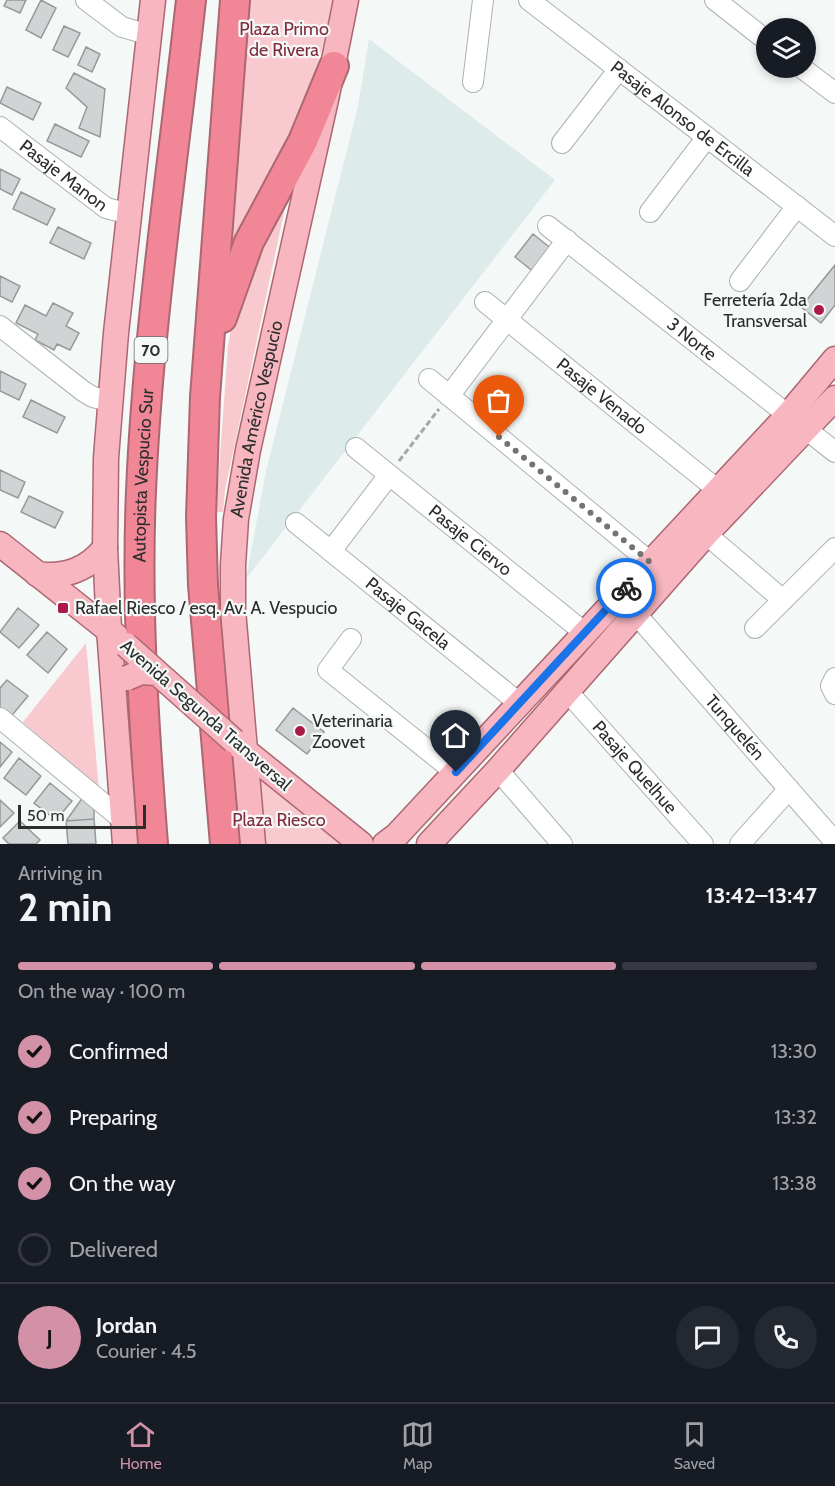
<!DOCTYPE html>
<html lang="en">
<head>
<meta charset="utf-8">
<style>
  :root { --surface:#171b24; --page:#242831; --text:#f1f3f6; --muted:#9ea1a6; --line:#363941; --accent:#d291a7 }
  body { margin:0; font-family:Cabin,sans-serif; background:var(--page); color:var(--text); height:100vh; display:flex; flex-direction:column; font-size:22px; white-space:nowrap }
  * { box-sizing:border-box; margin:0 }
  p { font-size:20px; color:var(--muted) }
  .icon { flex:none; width:33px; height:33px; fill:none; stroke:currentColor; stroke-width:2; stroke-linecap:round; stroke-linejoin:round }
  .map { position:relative; height:844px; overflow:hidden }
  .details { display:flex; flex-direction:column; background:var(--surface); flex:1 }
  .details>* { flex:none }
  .tools { position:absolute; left:756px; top:18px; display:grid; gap:12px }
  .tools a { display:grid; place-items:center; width:60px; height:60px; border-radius:50%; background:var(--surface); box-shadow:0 3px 9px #0003; font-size:30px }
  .scale { position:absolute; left:18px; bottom:15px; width:128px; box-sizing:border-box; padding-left:6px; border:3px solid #2c2e2e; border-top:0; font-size:16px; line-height:21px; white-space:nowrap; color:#2c2e2e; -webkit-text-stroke:4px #f4f8f7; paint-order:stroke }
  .pin { position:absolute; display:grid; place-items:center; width:51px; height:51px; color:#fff; margin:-62px -26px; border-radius:50% 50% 50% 0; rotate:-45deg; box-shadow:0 0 6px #0007 }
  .pin .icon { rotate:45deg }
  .courier { position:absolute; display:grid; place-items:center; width:60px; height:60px; margin:-30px; border:4px solid #1a73e8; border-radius:50%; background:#fff; color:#222; box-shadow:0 2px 8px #0007 }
  .headline em { font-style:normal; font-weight:700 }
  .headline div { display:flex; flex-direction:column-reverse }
  .headline { display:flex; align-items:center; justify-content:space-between; height:102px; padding:0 18px }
  h1 { font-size:39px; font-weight:700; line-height:45px }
  .bar { display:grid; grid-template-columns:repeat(4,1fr); gap:9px 6px; align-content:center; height:72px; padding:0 18px }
  .bar i { height:8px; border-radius:4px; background:var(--line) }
  .bar .current { background:var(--accent) }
  .bar p { grid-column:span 4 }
  .line { display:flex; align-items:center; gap:15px; padding:0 18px; border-top:2px solid var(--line) }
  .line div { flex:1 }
  .round { display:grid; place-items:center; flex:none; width:63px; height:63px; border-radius:32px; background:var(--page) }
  ol { padding:0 18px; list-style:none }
  li { display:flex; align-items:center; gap:18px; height:66px }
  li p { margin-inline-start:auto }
  li .icon { padding:6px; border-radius:50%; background:var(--accent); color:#111; stroke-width:4 }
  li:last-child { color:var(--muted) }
  li i { width:33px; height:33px; border:3px solid var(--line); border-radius:50% }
  .tab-bar { display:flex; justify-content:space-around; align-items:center; height:84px; border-top:2px solid var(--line); background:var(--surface); font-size:16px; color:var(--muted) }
  .tab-bar a { display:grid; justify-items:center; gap:3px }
  .tab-bar .current { color:var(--accent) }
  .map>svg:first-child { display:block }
  .built { fill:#deebeb }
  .green { fill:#f8cacf }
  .building { fill:#d0d4d4; stroke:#959999; stroke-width:1.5 }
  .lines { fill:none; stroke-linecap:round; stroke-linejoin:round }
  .minor-casing { stroke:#adb1b1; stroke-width:22 }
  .major-casing { stroke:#ac6772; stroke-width:27 }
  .highway-casing { stroke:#ac6772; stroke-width:32 }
  .path { stroke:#a5a8a7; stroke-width:3; stroke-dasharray:6 3; stroke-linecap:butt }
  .minor { stroke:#fff; stroke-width:20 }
  .major { stroke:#f7b6c0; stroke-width:24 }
  .highway { stroke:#f18696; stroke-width:28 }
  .major-bridge-casing { stroke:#ac6772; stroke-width:27; stroke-linecap:butt }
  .major-bridge { stroke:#f7b6c0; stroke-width:24 }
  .done { stroke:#727574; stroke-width:6; stroke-dasharray:0 10.8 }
  .route { stroke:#1a73e8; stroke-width:8 }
  .poi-dot { fill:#ad1946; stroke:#f4f8f7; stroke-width:2 }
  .labels { text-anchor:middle; stroke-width:4.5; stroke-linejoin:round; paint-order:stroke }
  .shield { fill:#f4f8f7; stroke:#686b6a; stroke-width:1.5 }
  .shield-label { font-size:16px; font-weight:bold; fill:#2c2e2e }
  .park-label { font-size:18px; fill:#822c3e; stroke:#f4f8f7 }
  .street-label { font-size:18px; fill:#2c2e2e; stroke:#f4f8f7 }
  .poi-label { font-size:18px; fill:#2c2e2e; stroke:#f4f8f7; text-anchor:start }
</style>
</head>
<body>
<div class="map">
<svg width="835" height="844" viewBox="0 0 835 844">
  <rect width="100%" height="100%" fill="#f4f8f7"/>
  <path class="built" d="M369,39L555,180L246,579L266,471L358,106Z"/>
  <path class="green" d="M249,0H333C326,32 319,63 308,94C288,153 252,214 225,270L221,266Z
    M292,175L225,490L223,512H216L228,346L235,307Z
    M86,643L99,790L23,722Z
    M252,769L346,844H258Z"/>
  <path class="building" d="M7,0H26L20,13L4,6Z
    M41,0L56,8L41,38L26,30Z
    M64,26L80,33L68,57L53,50Z
    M86,47L100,54L92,72L78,65Z
    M74,73L105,89L100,137L79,128L87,107L66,88Z
    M7,87L41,103L33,120L0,103Z
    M55,124L89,141L81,157L47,141Z
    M0,169L20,179L12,195L0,189Z
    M21,192L55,209L47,225L13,209Z
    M58,227L91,243L84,259L50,243Z
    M533,234L553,250L535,273L515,257Z
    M835,265V305L821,323L801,307Z
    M0,276L20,286L12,302L0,296Z
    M53,303L73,313L66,326L79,333L70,350L57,344L54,350L35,340L38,334L16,323L25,305L46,316Z
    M0,371L26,384L19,400L0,391Z
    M31,400L65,417L57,433L23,417Z
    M0,470L25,482L18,498L0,490Z
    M29,496L63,512L55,528L21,512Z
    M18,608L39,625L19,648L0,632Z
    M47,632L67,649L48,673L27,655Z
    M7,680L28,696L8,720L0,713V688Z
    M293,708L324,732L307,754L276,730Z
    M0,742L12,752L0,767Z
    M19,758L41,776L26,795L4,778Z
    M50,783L72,801L56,820L34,803Z
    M83,797L94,807V819L66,821Z
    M0,800L14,813L0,827Z
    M94,819L96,844H68L66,821Z
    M20,821L40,840L36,844H9L3,838Z"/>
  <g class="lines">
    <defs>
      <g id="minor">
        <path d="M86,0L122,27L150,35"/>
        <path id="s1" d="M529,0L835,236"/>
        <path d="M715,0L766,40"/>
        <path d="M802,68L835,93"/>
        <path d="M473,82L483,0"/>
        <path id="s2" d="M0,127L106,208L130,214"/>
        <path d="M562,143L619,69"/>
        <path d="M650,212L707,137"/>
        <path id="s3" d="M548,226L835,452"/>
        <path d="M740,281L797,206"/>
        <path id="s4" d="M485,302L718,490"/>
        <path d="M0,326L83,391L93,397L109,401"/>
        <path d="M429,379L650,562"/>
        <path d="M449,396L567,240"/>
        <path id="s5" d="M356,448L585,633"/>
        <path id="s6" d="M296,523L519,703"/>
        <path d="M706,534L783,600"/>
        <path d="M331,551L389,475"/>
        <path id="s7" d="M635,613L835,842"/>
        <path d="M755,628L835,548"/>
        <path d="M351,639L328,670L455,772"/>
        <path d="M835,678L831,686L835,694"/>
        <path id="s8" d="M567,691L703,844"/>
        <path d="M0,718L123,820"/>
        <path d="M498,770L562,844"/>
        <path d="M740,844L789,789"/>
      </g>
      <g id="major">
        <path d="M0,544L116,636"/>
        <path d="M37,574C65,578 87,570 105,548"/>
        <path d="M238,745L361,844"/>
        <path d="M125,844L109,629L105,548L106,458L116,333L153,0"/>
        <path id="s9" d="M253,844L233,610V565L236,519L248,450L327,95L346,0"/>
        <path d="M385,844L397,835L789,414L835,359"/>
        <path d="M429,844L498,770L706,534L835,398"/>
      </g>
      <g id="highway">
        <path d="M222,318L249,242L303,141L334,66"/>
        <path id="s10" d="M153,844C144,727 136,609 141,491C148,327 173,164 191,0"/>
        <path d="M225,844L203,585L201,517L205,397L235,0"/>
      </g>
    </defs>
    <use href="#minor" class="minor-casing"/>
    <use href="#major" class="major-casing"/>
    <use href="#highway" class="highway-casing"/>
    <path class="path" d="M399,461L439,409"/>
    <use href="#minor" class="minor"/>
    <use href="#major" class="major"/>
    <use href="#highway" class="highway"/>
    <defs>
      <path id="major-bridge" d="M126,645L234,741
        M127,678L141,672L157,673"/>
    </defs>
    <use href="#major-bridge" class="major-bridge-casing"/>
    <use href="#major-bridge" class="major-bridge"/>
  </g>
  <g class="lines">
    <path class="done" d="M499,437L650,562L626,588"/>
    <path class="route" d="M456,772L626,588"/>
  </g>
  <g class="poi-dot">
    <circle cx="819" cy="310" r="6"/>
    <rect x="57" y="602" width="12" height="12" rx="3"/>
    <circle cx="300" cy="731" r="6"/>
  </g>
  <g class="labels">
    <rect class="shield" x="134.5" y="337" width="33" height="26" rx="4.5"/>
    <g class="shield-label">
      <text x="151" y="356">70</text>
    </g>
    <g class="park-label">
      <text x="284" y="35">Plaza Primo<tspan x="284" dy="21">de Rivera</tspan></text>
      <text x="279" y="826">Plaza Riesco</text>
    </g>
    <g class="street-label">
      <text dy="6" stroke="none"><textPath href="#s1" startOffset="194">Pasaje Alonso de Ercilla</textPath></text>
      <text dy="6" stroke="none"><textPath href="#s2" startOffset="80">Pasaje Manon</textPath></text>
      <text dy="6" stroke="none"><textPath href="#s3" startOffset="183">3 Norte</textPath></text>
      <text dy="6" stroke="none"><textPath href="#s4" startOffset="150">Pasaje Venado</textPath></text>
      <text dy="6" stroke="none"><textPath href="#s9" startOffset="428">Avenida Américo Vespucio</textPath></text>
      <text dy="6" stroke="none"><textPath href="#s10" startOffset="369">Autopista Vespucio Sur</textPath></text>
      <text dy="6" stroke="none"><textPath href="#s5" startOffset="147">Pasaje Ciervo</textPath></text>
      <text dy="6" stroke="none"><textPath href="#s6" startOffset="144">Pasaje Gacela</textPath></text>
      <text transform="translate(206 715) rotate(41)" y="6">Avenida Segunda Transversal</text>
      <text dy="6" stroke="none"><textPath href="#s7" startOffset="152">Tunquelén</textPath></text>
      <text dy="6" stroke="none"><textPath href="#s8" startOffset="102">Pasaje Quelhue</textPath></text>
    </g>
    <g class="poi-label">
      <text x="807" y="306" text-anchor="end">Ferretería 2da<tspan x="807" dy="21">Transversal</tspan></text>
      <text x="75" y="614">Rafael Riesco / esq. Av. A. Vespucio</text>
      <text x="312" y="727">Veterinaria<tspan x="312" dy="21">Zoovet</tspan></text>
    </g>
  </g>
</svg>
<div class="tools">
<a><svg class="icon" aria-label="layers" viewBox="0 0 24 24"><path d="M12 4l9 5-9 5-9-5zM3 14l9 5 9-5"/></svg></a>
</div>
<div class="scale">50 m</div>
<div class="pin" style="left:499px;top:437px;background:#ea580c"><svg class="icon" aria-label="bag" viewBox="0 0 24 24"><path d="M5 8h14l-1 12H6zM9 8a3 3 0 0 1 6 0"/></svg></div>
<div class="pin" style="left:456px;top:772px;background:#1f2937"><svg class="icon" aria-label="home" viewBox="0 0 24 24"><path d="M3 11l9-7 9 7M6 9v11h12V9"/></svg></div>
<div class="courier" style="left:626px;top:588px"><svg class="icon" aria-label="bike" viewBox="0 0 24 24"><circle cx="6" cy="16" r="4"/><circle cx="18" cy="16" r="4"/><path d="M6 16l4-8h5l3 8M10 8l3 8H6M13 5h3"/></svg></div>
</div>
<section class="details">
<div class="headline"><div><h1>2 min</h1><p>Arriving in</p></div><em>13:42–13:47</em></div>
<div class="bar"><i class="current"></i><i class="current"></i><i class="current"></i><i></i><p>On the way · 100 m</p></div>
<ol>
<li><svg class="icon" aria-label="check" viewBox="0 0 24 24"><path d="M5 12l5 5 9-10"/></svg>Confirmed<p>13:30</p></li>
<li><svg class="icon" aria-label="check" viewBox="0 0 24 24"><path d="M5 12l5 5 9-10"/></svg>Preparing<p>13:32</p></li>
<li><svg class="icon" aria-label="check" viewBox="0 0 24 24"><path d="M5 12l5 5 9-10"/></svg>On the way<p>13:38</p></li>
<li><i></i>Delivered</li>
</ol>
<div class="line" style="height:108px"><b class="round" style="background:var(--accent);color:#111">J</b><div><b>Jordan</b><p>Courier · 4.5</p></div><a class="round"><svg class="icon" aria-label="chat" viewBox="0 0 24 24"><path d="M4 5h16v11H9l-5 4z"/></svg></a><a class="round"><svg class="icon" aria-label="phone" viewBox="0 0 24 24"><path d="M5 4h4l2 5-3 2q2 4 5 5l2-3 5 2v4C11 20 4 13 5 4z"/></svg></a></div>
</section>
<nav class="tab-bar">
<a class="current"><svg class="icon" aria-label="home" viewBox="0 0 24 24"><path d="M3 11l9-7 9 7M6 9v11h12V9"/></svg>Home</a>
<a><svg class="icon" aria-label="map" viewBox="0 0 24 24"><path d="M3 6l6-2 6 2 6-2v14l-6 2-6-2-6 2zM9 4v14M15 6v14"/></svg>Map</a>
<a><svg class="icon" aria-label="saved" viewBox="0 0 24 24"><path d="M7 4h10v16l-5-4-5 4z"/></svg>Saved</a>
</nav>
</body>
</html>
